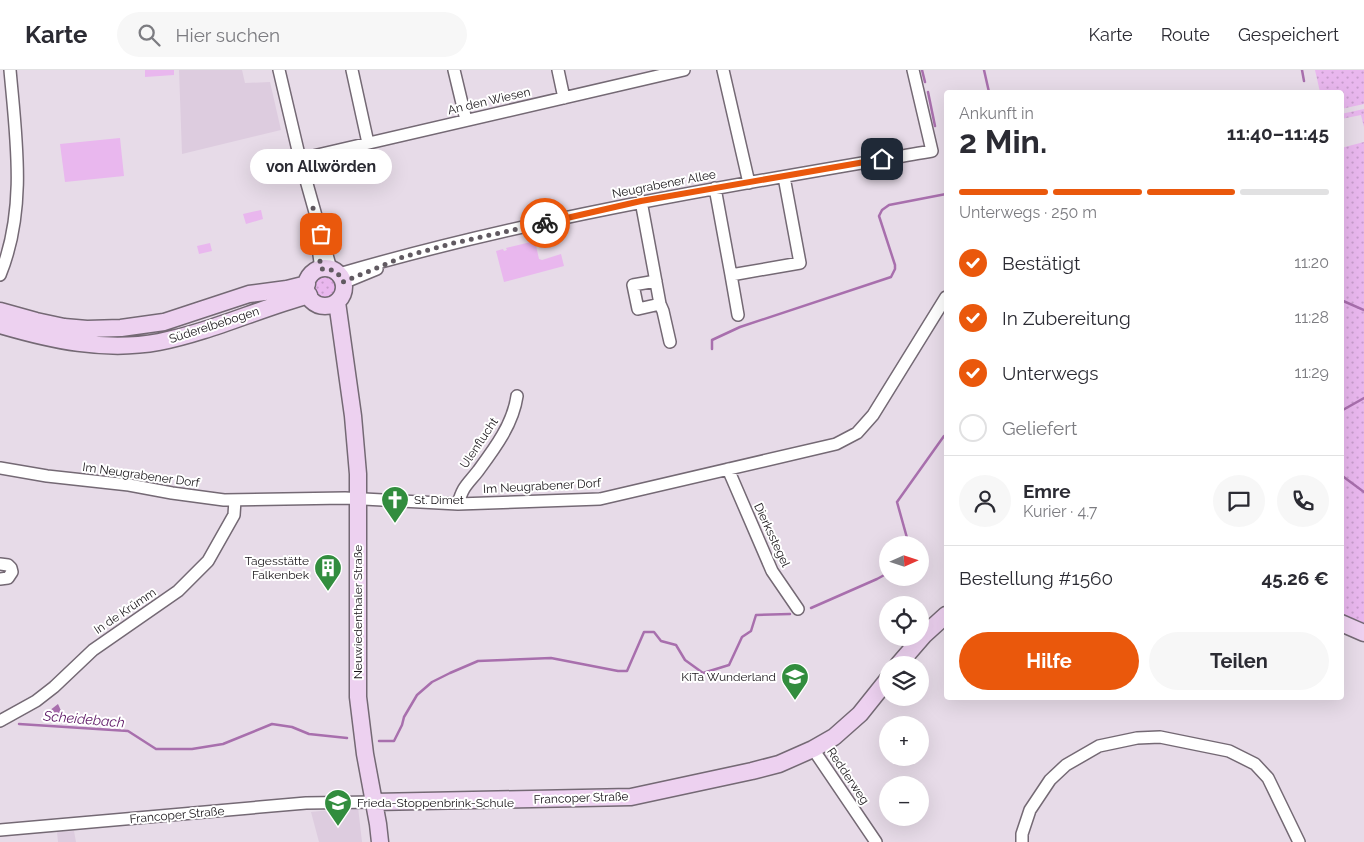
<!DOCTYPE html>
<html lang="de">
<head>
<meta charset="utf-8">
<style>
  :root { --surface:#fff; --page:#f7f7f7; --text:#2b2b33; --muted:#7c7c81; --line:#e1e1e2; --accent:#ea580c }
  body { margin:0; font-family:Raleway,sans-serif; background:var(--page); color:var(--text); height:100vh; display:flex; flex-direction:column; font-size:19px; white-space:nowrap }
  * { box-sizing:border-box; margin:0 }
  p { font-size:16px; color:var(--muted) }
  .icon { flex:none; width:28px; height:28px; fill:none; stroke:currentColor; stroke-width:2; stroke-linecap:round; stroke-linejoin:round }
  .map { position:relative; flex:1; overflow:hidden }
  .drawer { position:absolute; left:944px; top:20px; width:400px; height:610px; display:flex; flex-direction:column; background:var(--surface); border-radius:5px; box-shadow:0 5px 20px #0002 }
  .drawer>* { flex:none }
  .needle { width:32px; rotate:87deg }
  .controls { position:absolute; left:879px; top:466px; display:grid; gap:10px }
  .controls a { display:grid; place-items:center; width:50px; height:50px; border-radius:50%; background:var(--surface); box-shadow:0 5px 20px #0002; font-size:25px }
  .pin { position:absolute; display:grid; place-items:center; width:42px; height:42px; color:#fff; margin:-21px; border-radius:10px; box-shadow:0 2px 8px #0006 }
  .courier { position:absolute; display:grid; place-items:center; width:50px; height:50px; margin:-25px; border:4px solid #ea580c; border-radius:50%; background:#fff; color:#222; box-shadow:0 1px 6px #0007 }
  .bubble { position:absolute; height:35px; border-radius:18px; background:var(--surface); box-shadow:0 5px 20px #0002; font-size:16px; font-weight:700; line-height:35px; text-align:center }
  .summary em { font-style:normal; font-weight:700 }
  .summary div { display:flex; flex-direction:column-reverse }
  .summary { display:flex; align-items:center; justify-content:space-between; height:85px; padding:0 15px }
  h1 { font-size:32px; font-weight:700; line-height:38px }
  .bar { display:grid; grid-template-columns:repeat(4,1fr); gap:8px 5px; align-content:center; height:60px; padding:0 15px }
  .bar i { height:6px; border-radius:4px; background:var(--line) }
  .bar .on { background:var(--accent) }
  .bar p { grid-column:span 4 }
  .line { display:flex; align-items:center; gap:12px; padding:0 15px; border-top:1px solid var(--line) }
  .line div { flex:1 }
  .round { display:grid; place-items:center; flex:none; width:52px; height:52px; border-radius:26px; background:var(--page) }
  ol { padding:0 15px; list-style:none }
  li { display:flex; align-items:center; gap:15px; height:55px }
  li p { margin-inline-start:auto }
  li .icon { padding:5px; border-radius:50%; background:var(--accent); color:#fff; stroke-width:4 }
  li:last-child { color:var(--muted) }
  li i { width:28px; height:28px; border:2px solid var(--line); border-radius:50% }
  .primary-button { display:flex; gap:10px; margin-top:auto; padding:10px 15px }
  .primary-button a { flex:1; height:58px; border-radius:30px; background:var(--accent); color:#fff; font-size:20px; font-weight:700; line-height:58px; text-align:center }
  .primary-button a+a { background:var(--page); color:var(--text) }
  header { display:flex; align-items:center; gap:30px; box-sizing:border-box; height:70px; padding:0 25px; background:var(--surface); border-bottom:1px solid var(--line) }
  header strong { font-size:24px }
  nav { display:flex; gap:28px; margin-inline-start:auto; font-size:18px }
  .search { width:350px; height:45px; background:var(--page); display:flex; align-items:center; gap:12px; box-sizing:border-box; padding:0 18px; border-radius:28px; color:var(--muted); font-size:19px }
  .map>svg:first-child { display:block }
  .built { fill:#ddccdf }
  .grass { fill:url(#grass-dots) }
  .park { fill:#e9b7ee }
  .water { fill:url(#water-waves) }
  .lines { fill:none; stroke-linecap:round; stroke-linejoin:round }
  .stream { stroke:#a86fad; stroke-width:2.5 }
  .street-casing { stroke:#746974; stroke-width:14 }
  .secondary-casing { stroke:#746974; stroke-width:19 }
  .street { stroke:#fff; stroke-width:11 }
  .secondary { stroke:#edd1f0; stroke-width:16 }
  .done { stroke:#615a61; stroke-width:5; stroke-dasharray:0 9 }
  .route { stroke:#ea580c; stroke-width:6 }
  .labels { text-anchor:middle; stroke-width:4; stroke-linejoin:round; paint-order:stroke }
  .street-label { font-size:12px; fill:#191519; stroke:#fff }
  .poi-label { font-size:12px; fill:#191519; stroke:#fff; text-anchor:start }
  .water-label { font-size:14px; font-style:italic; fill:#5e1766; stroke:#fff }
</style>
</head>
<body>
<header>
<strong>Karte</strong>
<div class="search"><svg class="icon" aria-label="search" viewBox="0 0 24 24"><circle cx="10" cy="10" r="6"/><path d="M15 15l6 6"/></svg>Hier suchen</div>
<nav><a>Karte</a><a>Route</a><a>Gespeichert</a></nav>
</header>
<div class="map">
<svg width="1364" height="772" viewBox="0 0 1364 772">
  <defs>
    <pattern id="grass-dots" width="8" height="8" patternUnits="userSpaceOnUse" patternTransform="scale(1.25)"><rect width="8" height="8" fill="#e9b7ee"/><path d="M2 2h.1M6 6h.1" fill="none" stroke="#c79ccc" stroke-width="1.8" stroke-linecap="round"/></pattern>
    <pattern id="water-waves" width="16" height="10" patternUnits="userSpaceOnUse" patternTransform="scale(1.25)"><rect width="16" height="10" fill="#a86fad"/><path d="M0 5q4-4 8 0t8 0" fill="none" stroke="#885a8c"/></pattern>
  </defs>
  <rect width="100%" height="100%" fill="#e7dbe8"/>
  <path class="built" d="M179,0H242L245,13L270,12L281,60L182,84Z
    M358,737L362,772H319L311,742Z
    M74,761L76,772H58L57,762Z"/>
  <path class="grass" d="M1315,0H1364V34L1341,39V22H1320Z
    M1364,39V57L1361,45L1341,49V44Z
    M1364,72V564L1341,553V78Z
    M314 218a11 11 0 1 1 22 0a11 11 0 1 1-22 0Z"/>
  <path class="park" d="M145,0H174V5L145,7Z
    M120,68L124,106L65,112L60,74Z
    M261,140L263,149L246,154L243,144Z
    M535,171L539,189L542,190L561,184L564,196L504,212L496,181L503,179L504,181L507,180L506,178Z
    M210,173L212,181L199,184L197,176Z"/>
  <path class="water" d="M58,634L63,645L45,646V644Z"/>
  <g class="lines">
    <path class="stream" d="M922,0L925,12
      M984,0L989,22
      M1302,0L1304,11
      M928,22L935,56
      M1341,230L1364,240
      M712,279V270L740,257L891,207L895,199V195L879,146L882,140L889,135L946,124
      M1341,341L1364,328
      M1341,405L1364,422
      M909,475L897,432L944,366L946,365
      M811,538L877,509L888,503
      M19,654L128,661L156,679H192L223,674L272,654L292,657L309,664L347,668
      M379,671H394L402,655L404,647L417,625L432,612L450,603L478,591L551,588L618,601H627L644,562H654L661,571L676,575L685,590L703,603L729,595L742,567L751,561L756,545L790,544"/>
    <defs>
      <path id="street" d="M279,0L300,89L331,199
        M352,0L368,73
        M454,0L466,50
        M558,0L564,28
        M723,0L749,113
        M300,89L684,0
        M715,118L731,205L800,193L784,107
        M641,131L654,201L660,234L638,239L633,215L656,211
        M316,164L321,199
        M339,204C533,147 733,115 932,81L913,0
        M0,205C27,139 16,68 10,0
        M731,205L738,245
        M343,213L377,199
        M660,234L663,241L670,272
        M0,398L47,406L129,415L172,423L224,430L345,428L458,434L600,429L836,374L857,363L873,345L946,227
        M728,399L772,501L798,539
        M458,434C463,416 467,415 478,401C495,378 513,354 517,326
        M0,494L8,495L11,498L12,502L8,508L0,509
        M0,651L36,631L54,617L93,580L178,521L208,491L234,445L235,430
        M813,679L876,772
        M0,760L306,733L374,732
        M1022,772V764L1030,740L1050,710L1066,695L1099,676L1137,668L1160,667L1229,681L1255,694L1268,708L1299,772"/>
      <path id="secondary" d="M306 217a19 19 0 1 1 38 0a19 19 0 1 1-38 0Z
        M337,232L353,346L358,404V627L365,684L378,754L380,772
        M0,241L36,251L64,257L87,259L121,258L164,252L249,224L287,219L307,214
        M0,255C51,270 105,282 159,272C210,262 258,239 309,225
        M1341,553L1364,563
        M898,595L924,565L946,545
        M374,732L631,727L752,701L779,694L813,679L834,667L860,644L888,609"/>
    </defs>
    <use href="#street" class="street-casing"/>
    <use href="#secondary" class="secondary-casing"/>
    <use href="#street" class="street"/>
    <use href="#secondary" class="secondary"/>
  </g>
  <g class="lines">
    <path class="done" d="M321,164L313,138L321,199C332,198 339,202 343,212L403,187L454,173L545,153"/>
    <path class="route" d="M545,153L641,131L882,89"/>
  </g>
  <defs>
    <symbol id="church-pin" viewBox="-11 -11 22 30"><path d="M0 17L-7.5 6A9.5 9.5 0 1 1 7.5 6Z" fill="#328d3e" stroke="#fff"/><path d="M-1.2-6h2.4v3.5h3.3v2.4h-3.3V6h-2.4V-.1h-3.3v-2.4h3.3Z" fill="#fff"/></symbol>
    <symbol id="building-pin" viewBox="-11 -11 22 30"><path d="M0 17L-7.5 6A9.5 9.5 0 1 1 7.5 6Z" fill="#328d3e" stroke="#fff"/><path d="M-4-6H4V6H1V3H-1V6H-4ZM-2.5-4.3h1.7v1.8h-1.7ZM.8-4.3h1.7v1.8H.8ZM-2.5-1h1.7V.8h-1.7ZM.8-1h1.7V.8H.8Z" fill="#fff"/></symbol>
    <symbol id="school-pin" viewBox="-11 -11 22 30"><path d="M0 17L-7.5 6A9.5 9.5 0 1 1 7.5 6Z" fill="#328d3e" stroke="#fff"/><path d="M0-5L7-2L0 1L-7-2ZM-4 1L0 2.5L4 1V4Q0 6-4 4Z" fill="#fff"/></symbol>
  </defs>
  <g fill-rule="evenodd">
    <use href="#church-pin" x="379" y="414" width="32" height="43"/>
    <use href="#building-pin" x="312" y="482" width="32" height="43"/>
    <use href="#school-pin" x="779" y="591" width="32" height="43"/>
    <use href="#school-pin" x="322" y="717" width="32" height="43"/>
  </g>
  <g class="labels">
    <g class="street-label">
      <text transform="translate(489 31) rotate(-13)" y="4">An den Wiesen</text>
      <text transform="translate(664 114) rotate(-11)" y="4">Neugrabener Allee</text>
      <text transform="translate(214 255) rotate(-18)" y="4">Süderelbebogen</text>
      <text transform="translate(479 373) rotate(-56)" y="4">Ulenflucht</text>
      <text transform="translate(141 405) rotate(8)" y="4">Im Neugrabener Dorf</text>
      <text transform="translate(542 416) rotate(-3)" y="4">Im Neugrabener Dorf</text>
      <text transform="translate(772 465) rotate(65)" y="4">Dierksstegel</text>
      <text transform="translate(125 541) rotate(-34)" y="4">In de Krümm</text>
      <text transform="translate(358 542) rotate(-90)" y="4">Neuwiedenthaler Straße</text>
      <text transform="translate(848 706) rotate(56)" y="4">Redderweg</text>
      <text transform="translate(581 728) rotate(-2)" y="4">Francoper Straße</text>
      <text transform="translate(177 745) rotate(-5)" y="4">Francoper Straße</text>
    </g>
    <g class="poi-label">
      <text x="414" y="434">St. Dimet</text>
      <text x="309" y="495" text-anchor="end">Tagesstätte<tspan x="309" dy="14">Falkenbek</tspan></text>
      <text x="776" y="611" text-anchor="end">KiTa Wunderland</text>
      <text x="357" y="737">Frieda-Stoppenbrink-Schule</text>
    </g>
    <g class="water-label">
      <text transform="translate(84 649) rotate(5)" y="5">Scheidebach</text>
    </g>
  </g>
</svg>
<div class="controls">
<a><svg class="needle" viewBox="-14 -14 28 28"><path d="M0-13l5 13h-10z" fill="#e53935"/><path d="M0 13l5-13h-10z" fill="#7c7c81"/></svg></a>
<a><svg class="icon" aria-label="locate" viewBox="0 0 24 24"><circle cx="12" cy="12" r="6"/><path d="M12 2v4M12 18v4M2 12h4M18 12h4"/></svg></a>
<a><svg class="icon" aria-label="layers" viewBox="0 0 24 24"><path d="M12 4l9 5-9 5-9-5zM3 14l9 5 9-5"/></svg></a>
<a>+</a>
<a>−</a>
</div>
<div class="pin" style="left:321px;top:164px;background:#ea580c"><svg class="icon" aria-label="bag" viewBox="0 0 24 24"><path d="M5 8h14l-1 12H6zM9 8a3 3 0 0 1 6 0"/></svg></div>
<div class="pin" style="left:882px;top:89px;background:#1f2937"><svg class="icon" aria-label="home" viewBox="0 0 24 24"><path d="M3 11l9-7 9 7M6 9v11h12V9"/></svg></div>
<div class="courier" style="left:545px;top:153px"><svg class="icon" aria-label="bike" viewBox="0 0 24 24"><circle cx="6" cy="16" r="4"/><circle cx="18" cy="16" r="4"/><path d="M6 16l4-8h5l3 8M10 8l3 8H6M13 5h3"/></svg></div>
<div class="bubble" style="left:250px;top:79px;width:142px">von Allwörden</div>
<section class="drawer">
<div class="summary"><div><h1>2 Min.</h1><p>Ankunft in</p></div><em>11:40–11:45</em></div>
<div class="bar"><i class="on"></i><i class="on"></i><i class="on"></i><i></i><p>Unterwegs · 250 m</p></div>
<ol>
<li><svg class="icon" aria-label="check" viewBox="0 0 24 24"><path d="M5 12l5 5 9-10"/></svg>Bestätigt<p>11:20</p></li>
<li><svg class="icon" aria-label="check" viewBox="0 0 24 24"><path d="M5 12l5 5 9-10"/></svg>In Zubereitung<p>11:28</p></li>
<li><svg class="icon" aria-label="check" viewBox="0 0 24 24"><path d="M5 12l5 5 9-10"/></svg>Unterwegs<p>11:29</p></li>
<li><i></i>Geliefert</li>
</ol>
<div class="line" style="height:90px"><a class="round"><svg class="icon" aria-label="person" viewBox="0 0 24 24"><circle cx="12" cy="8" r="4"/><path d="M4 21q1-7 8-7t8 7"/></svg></a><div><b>Emre</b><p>Kurier · 4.7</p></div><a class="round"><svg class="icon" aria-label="chat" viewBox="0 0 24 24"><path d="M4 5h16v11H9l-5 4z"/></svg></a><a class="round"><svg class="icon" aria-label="phone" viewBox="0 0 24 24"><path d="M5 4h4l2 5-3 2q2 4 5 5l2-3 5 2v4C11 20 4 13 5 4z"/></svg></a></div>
<div class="line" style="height:65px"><div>Bestellung #1560</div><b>45.26 €</b></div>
<div class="primary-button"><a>Hilfe</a><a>Teilen</a></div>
</section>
</div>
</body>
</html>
